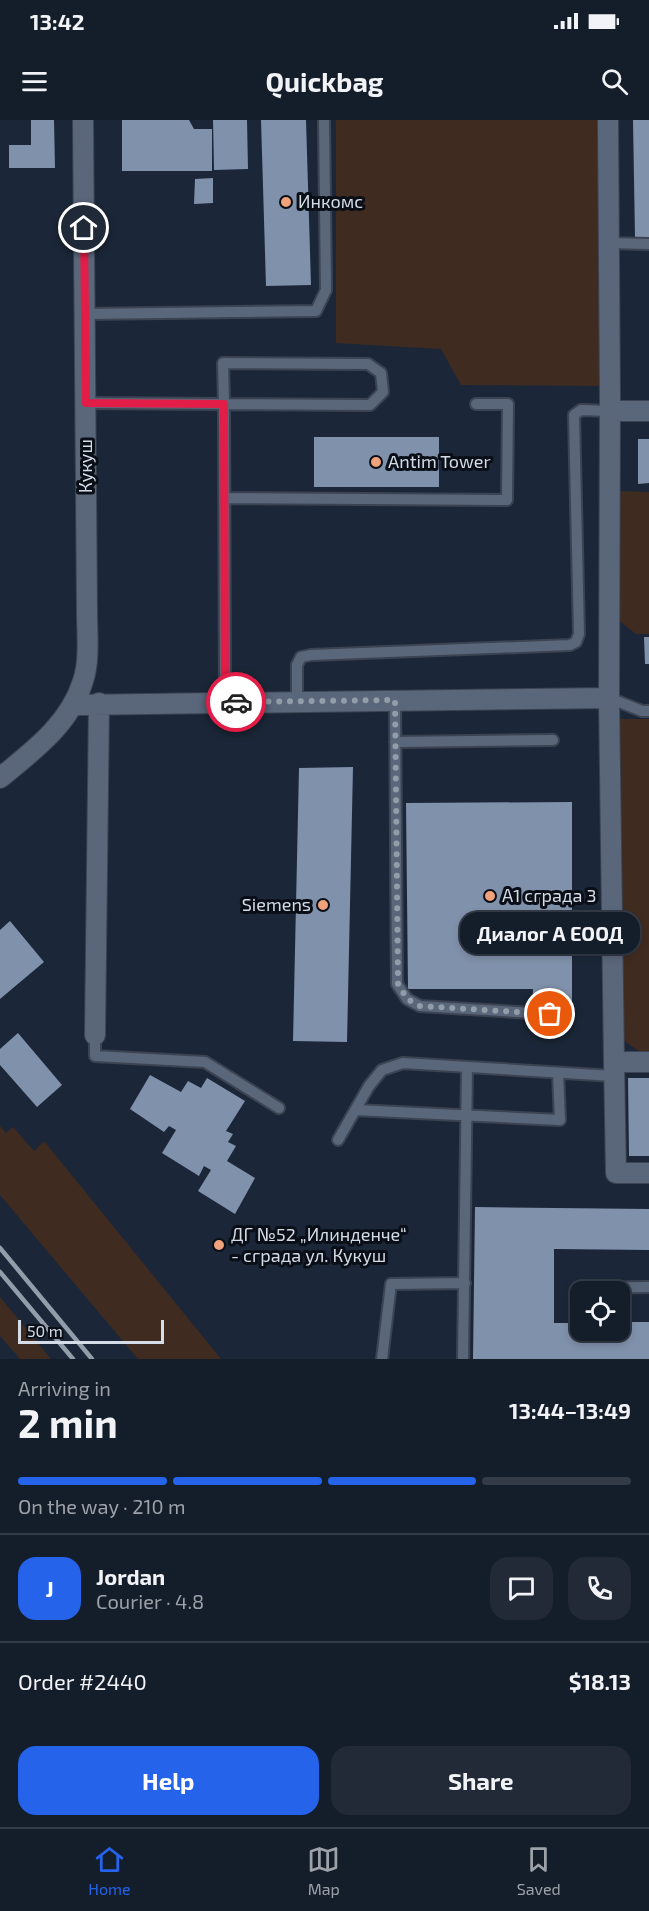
<!DOCTYPE html>
<html lang="en">
<head>
<meta charset="utf-8">
<style>
  :root { --surface:#141d2a; --page:#212a36; --text:#f1f3f6; --muted:#9da2a8; --line:#333b47; --accent:#2563eb }
  body { margin:0; font-family:"Exo 2",sans-serif; background:var(--page); color:var(--text); height:100vh; display:flex; flex-direction:column; font-size:22px; white-space:nowrap }
  * { box-sizing:border-box; margin:0 }
  p { font-size:20px; color:var(--muted) }
  .icon { flex:none; width:33px; height:33px; fill:none; stroke:currentColor; stroke-width:2; stroke-linecap:round; stroke-linejoin:round }
  .map { position:relative; height:1239px; overflow:hidden }
  .details { display:flex; flex-direction:column; background:var(--surface); flex:1 }
  .details>* { flex:none }
  .controls { position:absolute; left:570px; top:1161px; display:grid; gap:12px }
  .controls a { display:grid; place-items:center; width:60px; height:60px; border-radius:12px; background:var(--surface); box-shadow:0 3px 9px #0003,0 0 0 2px var(--line); font-size:30px }
  .scale { position:absolute; left:18px; bottom:15px; width:146px; box-sizing:border-box; padding-left:6px; border:3px solid #d4dce7; border-top:0; font-size:16px; line-height:21px; white-space:nowrap; color:#d4dce7; -webkit-text-stroke:4px #0a0f17; paint-order:stroke }
  .pin { position:absolute; display:grid; place-items:center; width:51px; height:51px; color:#fff; margin:-26px; border:3px solid #fff; border-radius:50%; box-shadow:0 2px 6px #0007 }
  .courier { position:absolute; display:grid; place-items:center; width:60px; height:60px; margin:-30px; border:4px solid #e11d48; border-radius:50%; background:#fff; color:#222; box-shadow:0 2px 8px #0007 }
  .bubble { position:absolute; height:42px; border-radius:18px; background:var(--surface); box-shadow:0 3px 9px #0003,0 0 0 2px var(--line); font-size:20px; font-weight:700; line-height:42px; text-align:center }
  .overview em { font-style:normal; font-weight:700 }
  .overview div { display:flex; flex-direction:column-reverse }
  .overview { display:flex; align-items:center; justify-content:space-between; height:102px; padding:0 18px }
  h1 { font-size:39px; font-weight:700; line-height:45px }
  .bar { display:grid; grid-template-columns:repeat(4,1fr); gap:9px 6px; align-content:center; height:72px; padding:0 18px }
  .bar i { height:8px; border-radius:4px; background:var(--line) }
  .bar .on { background:var(--accent) }
  .bar p { grid-column:span 4 }
  .line { display:flex; align-items:center; gap:15px; padding:0 18px; border-top:2px solid var(--line) }
  .line div { flex:1 }
  .round { display:grid; place-items:center; flex:none; width:63px; height:63px; border-radius:18px; background:var(--page) }
  .primary-button { display:flex; gap:12px; margin-top:auto; padding:12px 18px }
  .primary-button a { flex:1; height:69px; border-radius:18px; background:var(--accent); color:#fff; font-size:24px; font-weight:700; line-height:69px; text-align:center }
  .primary-button a+a { background:var(--page); color:var(--text) }
  .status { display:flex; justify-content:space-between; align-items:center; height:42px; padding:0 30px; background:var(--surface); direction:ltr }
  .status svg { height:16px; fill:currentColor }
  header { display:flex; justify-content:space-between; align-items:center; height:78px; padding:0 18px; background:var(--surface); font-size:27px; font-weight:700 }
  .dock { display:flex; justify-content:space-around; align-items:center; height:84px; border-top:2px solid var(--line); background:var(--surface); font-size:16px; color:var(--muted) }
  .dock a { display:grid; justify-items:center; gap:3px }
  .dock .on { color:var(--accent) }
  .map>svg:first-child { display:block }
  .green { fill:#402b20 }
  .building { fill:#8091ab }
  .lines { fill:none; stroke-linecap:round; stroke-linejoin:round }
  .service-casing { stroke:#3c4453; stroke-width:14 }
  .minor-casing { stroke:#3c4453; stroke-width:22 }
  .service { stroke:#5a677b; stroke-width:10 }
  .minor { stroke:#5a677b; stroke-width:20 }
  .rail { stroke:#939daa; stroke-width:4.5 }
  .done { stroke:#939daa; stroke-width:6; stroke-dasharray:0 10.8 }
  .route { stroke:#e11d48; stroke-width:8 }
  .poi-dot { fill:#f0a27a; stroke:#0a0f17; stroke-width:2 }
  .labels { text-anchor:middle; stroke-width:6; stroke-linejoin:round; paint-order:stroke }
  .poi-label { font-size:18px; fill:#d4dce7; stroke:#0a0f17; text-anchor:start }
  .street-label { font-size:18px; fill:#d4dce7; stroke:#0a0f17 }
</style>
</head>
<body>
<div class="status"><b>13:42</b><svg viewBox="0 0 49 12"><path d="M0 12V9h3v3zM5 12V6h3v6zM10 12V3h3v9zM15 12V0h3v12zM26 1h20v11H26zM47 4h2v5h-2z"/></svg></div>
<header><svg class="icon" aria-label="menu" viewBox="0 0 24 24"><path d="M4 6h16M4 12h16M4 18h16"/></svg>Quickbag<svg class="icon" aria-label="search" viewBox="0 0 24 24"><circle cx="10" cy="10" r="6"/><path d="M15 15l6 6"/></svg></header>
<div class="map">
<svg width="649" height="1239" viewBox="0 0 649 1239">
  <rect width="100%" height="100%" fill="#1b2738"/>
  <path class="green" d="M336,0H612L602,266L461,265L441,229L336,223Z
    M617,371L649,372V514H636L618,500Z
    M619,599H649V934H643L620,918Z
    M0,1006L6,1013L13,1007L34,1031L44,1021L221,1239H138L0,1075Z
    M0,1177L51,1239H20L0,1216Z"/>
  <path class="building" d="M31,0H54L55,48H9V25H31Z
    M122,0H189L194,9H212V51H122Z
    M213,0H247L248,49L214,50Z
    M261,0H306L311,165L266,166Z
    M633,0H649V118H635Z
    M213,58V83L194,84L195,59Z
    M314,317H439V367H314Z
    M638,319H649V363L638,364Z
    M644,517H649V544H645Z
    M353,647L347,922L293,921L299,648Z
    M572,682V889H532L533,869H408L406,683Z
    M10,801L44,842L0,879V810Z
    M18,913L62,965L37,987L0,945V929Z
    M150,955L181,972L188,961L201,968L207,958L245,981L226,1011L233,1014L228,1022L236,1026L227,1041L255,1058L235,1094L198,1071L211,1050L204,1046L199,1056L162,1033L176,1010L169,1006L164,1012L130,989Z
    M628,958H649V1036H629Z
    M475,1087L649,1089V1130L554,1129V1203H580V1210H620V1202H649V1239H473Z"/>
  <g class="lines">
    <defs>
      <path id="service" d="M609,123L649,124
        M85,194L316,191L326,170L324,0
        M223,243L368,244L381,253L383,272L370,285L224,284Z
        M86,283L224,284L225,582
        M225,378L507,380L508,284H476
        M609,578L642,591H649
        M395,580L397,864L407,879L420,886L550,894
        M297,581V545L301,537L311,535L570,525L576,522L579,514L574,295L581,290L610,291
        M395,622L553,620
        M95,915V936L205,942L279,988
        M355,990L560,1000L558,953
        M338,1020L369,966L382,950L403,943L614,956
        M578,1168L649,1167
        M382,1239L391,1164L465,1163
        M463,1239L467,947"/>
      <path id="minor" d="M608,0L610,280L609,578L614,942H649
        M610,291H649
        M74,585L609,578
        M0,658C33,631 70,604 83,561C90,540 87,514 87,492L83,0
        M95,915L99,583
        M614,942L616,1053H649"/>
    </defs>
    <use href="#service" class="service-casing"/>
    <use href="#minor" class="minor-casing"/>
    <use href="#service" class="service"/>
    <use href="#minor" class="minor"/>
    <path class="rail" d="M0,1128L92,1239
      M0,1152L73,1239"/>
  </g>
  <g class="lines">
    <path class="done" d="M236,582L395,580L398,864L407,879L420,886L550,894"/>
    <path class="route" d="M84,108L86,283L224,284L225,582H236"/>
  </g>
  <g class="poi-dot">
    <circle cx="286" cy="82" r="6"/>
    <circle cx="376" cy="342" r="6"/>
    <circle cx="490" cy="776" r="6"/>
    <circle cx="323" cy="785" r="6"/>
    <circle cx="219" cy="1125" r="6"/>
  </g>
  <g class="labels">
    <g class="poi-label">
      <text x="298" y="88">Инкомс</text>
      <text x="388" y="348">Antim Tower</text>
      <text x="502" y="782">А1 сграда 3</text>
      <text x="311" y="791" text-anchor="end">Siemens</text>
      <text x="231" y="1121">ДГ №52 „Илинденче“<tspan x="231" dy="21">- сграда ул. Кукуш</tspan></text>
    </g>
    <g class="street-label">
      <text transform="translate(86 346) rotate(-90)" y="6">Кукуш</text>
    </g>
  </g>
</svg>
<div class="controls">
<a><svg class="icon" aria-label="locate" viewBox="0 0 24 24"><circle cx="12" cy="12" r="6"/><path d="M12 2v4M12 18v4M2 12h4M18 12h4"/></svg></a>
</div>
<div class="scale">50 m</div>
<div class="pin" style="left:550px;top:894px;background:#ea580c"><svg class="icon" aria-label="bag" viewBox="0 0 24 24"><path d="M5 8h14l-1 12H6zM9 8a3 3 0 0 1 6 0"/></svg></div>
<div class="pin" style="left:84px;top:108px;background:#1f2937"><svg class="icon" aria-label="home" viewBox="0 0 24 24"><path d="M3 11l9-7 9 7M6 9v11h12V9"/></svg></div>
<div class="courier" style="left:236px;top:582px"><svg class="icon" aria-label="car" viewBox="0 0 24 24"><path d="M5 17H2v-5l4-1 3-4h7l3 4 3 1v5h-3M9 17h6M6 11h13"/><circle cx="7" cy="17" r="2"/><circle cx="17" cy="17" r="2"/></svg></div>
<div class="bubble" style="left:460px;top:792px;width:180px">Диалог А ЕООД</div>
</div>
<section class="details">
<div class="overview"><div><h1>2 min</h1><p>Arriving in</p></div><em>13:44–13:49</em></div>
<div class="bar"><i class="on"></i><i class="on"></i><i class="on"></i><i></i><p>On the way · 210 m</p></div>
<div class="line" style="height:108px"><b class="round" style="background:var(--accent);color:#fff">J</b><div><b>Jordan</b><p>Courier · 4.8</p></div><a class="round"><svg class="icon" aria-label="chat" viewBox="0 0 24 24"><path d="M4 5h16v11H9l-5 4z"/></svg></a><a class="round"><svg class="icon" aria-label="phone" viewBox="0 0 24 24"><path d="M5 4h4l2 5-3 2q2 4 5 5l2-3 5 2v4C11 20 4 13 5 4z"/></svg></a></div>
<div class="line" style="height:78px"><div>Order #2440</div><b>$18.13</b></div>
<div class="primary-button"><a>Help</a><a>Share</a></div>
</section>
<nav class="dock">
<a class="on"><svg class="icon" aria-label="home" viewBox="0 0 24 24"><path d="M3 11l9-7 9 7M6 9v11h12V9"/></svg>Home</a>
<a><svg class="icon" aria-label="map" viewBox="0 0 24 24"><path d="M3 6l6-2 6 2 6-2v14l-6 2-6-2-6 2zM9 4v14M15 6v14"/></svg>Map</a>
<a><svg class="icon" aria-label="saved" viewBox="0 0 24 24"><path d="M7 4h10v16l-5-4-5 4z"/></svg>Saved</a>
</nav>
</body>
</html>
